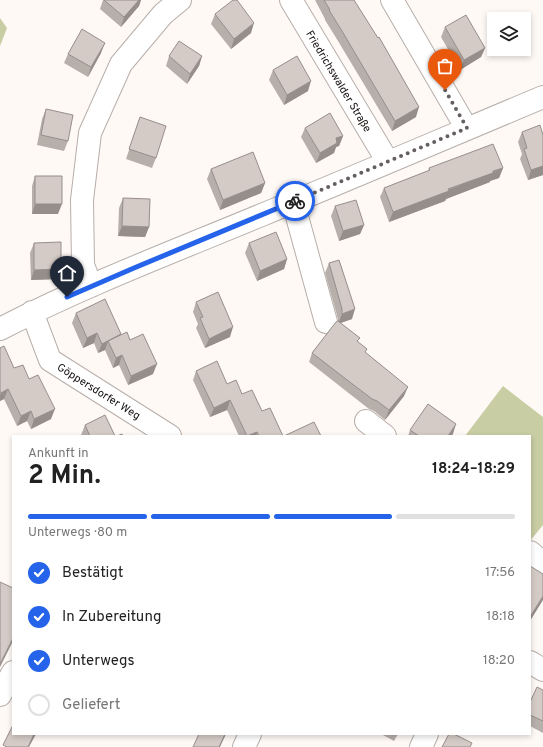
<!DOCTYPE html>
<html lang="de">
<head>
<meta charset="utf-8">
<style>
  :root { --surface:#fff; --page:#f2f2f2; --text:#222; --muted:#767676; --line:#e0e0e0; --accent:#2563eb }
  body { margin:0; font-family:Overpass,sans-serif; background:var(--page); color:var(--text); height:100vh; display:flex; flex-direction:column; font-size:15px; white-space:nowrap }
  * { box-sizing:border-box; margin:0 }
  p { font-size:13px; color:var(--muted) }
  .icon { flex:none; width:22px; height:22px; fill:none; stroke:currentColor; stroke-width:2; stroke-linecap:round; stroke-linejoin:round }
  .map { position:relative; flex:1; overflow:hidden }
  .drawer { position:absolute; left:12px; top:435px; width:519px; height:300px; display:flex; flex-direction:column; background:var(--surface); border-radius:0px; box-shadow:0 2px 6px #0003 }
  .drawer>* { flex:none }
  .tools { position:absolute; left:487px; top:12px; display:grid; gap:8px }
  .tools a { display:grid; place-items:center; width:44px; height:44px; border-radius:0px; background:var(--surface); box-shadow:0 2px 6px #0003; font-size:20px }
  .pin { position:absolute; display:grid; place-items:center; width:34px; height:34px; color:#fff; margin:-41px -17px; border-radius:50% 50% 50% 0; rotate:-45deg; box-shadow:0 0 4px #0007 }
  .pin .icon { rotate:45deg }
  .courier { position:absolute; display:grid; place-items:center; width:40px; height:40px; margin:-20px; border:3px solid #2563eb; border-radius:50%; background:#fff; color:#222; box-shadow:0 1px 5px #0007 }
  .headline em { font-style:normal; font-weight:700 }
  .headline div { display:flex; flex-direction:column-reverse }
  .headline { display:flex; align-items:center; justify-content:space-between; height:68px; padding:0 16px }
  h1 { font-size:26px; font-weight:700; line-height:30px }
  .bar { display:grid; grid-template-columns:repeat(4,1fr); gap:6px 4px; align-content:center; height:48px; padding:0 16px }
  .bar i { height:5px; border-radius:3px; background:var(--line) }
  .bar .current { background:var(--accent) }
  .bar p { grid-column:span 4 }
  ol { padding:0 16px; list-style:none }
  li { display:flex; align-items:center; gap:12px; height:44px }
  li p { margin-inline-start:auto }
  li .icon { padding:4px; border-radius:50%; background:var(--accent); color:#fff; stroke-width:4 }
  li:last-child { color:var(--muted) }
  li i { width:22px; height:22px; border:2px solid var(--line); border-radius:50% }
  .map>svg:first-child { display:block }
  .green { fill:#c8cda3 }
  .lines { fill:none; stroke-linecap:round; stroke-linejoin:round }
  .minor-casing { stroke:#b7aea9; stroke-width:24 }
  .minor { stroke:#fff; stroke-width:22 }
  .wall { fill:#b7afaa }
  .shaded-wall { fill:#958e8b }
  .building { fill:#d5cbc6; stroke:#958e8b }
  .done { stroke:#65605f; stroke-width:4; stroke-dasharray:0 7.2 }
  .route { stroke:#2563eb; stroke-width:5 }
  .labels { text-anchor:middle; stroke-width:3; stroke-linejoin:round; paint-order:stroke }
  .street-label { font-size:11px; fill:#120e0d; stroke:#fff }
</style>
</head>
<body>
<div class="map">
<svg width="543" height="747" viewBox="0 0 543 747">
  <rect width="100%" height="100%" fill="#fff9f6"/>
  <path class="green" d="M0,18L7,28L0,46Z
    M503,386L543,417V525L530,541V436H465Z"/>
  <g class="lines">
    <defs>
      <path id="minor" d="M291,0L388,162
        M392,0L467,129
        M293,202L326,322
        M91,286L83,265L82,200L90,133L121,64L163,14L180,0
        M32,312L50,360L170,436
        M0,329C85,285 175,251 264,214C357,176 450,136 543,97
        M366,421L385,436
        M530,552L543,563
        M530,662L543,670
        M0,695L13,672
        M244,747L250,734
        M421,747L427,734"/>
    </defs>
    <use href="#minor" class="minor-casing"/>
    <use href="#minor" class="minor"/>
  </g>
  <path class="wall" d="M103,0H141L139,6L121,27L100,9Z
    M315,0H354L416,117L392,131L338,41L325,20V19Z
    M215,14L251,33L231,49L211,24Z
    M445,27L485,48L481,57L460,70L441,37Z
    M101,53L88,77L64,63L68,54Z
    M169,56H202L199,66L187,84L166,66Z
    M273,70L308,91L284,105L269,80Z
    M46,109L68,141L64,151L37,145L42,119Z
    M140,117L156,158L152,168L126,159Z
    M305,128L343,136L339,146L336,147L334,153L316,163L301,137Z
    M522,132L543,135V175L528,180L520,159L522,154L518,142Z
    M429,168H503L499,178L490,181V182L446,199L445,201L389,222L380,197L384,188L428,171Z
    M211,169L265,183L261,193L220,210L207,179Z
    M35,176L58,214H32V186Z
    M123,198L149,227L145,237L118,236L119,208Z
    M335,206L364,225L360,234L339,241L331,216Z
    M34,243L58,279L31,280L30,253Z
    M249,243L287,259L284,269L257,281L245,253Z
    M329,263L352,319L340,323L358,342L366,353L404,396L385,420L374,411L369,409L309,362L312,353L338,321V319L325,273Z
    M196,302L230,337L205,348L196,328L198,324L193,312Z
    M76,313L121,334L130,340L153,374L128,385L119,365L113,368L105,350L98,353L94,343L83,348L72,323Z
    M0,348L14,368L29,379L51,419L31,429L27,421L17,426L4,399L0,401Z
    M196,371L227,384L242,394L262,411L283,436H239L227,410L210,417L193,380Z
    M85,425L115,436H82L81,435Z
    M410,430L453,434L451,436H408Z
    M543,690V733L530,726V702Z
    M381,734H398L394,741Z"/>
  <path class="shaded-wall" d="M139,0H141L139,6L121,27L124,17Z
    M254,23L251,33L231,49L234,39Z
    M105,43L101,53L88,77L91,67Z
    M485,48L481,57L460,70L464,60Z
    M202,56L199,66L187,84L190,74Z
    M311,81L308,91L284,105L287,95Z
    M419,107L416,117L392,131L395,121Z
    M343,136L339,146L336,147L334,153L316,163L320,153L336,138Z
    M543,166V175L528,180L531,170Z
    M503,168L499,178L490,181V182L446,199L445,201L389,222L393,212Z
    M265,183L261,193L220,210L223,200Z
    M35,204H62L58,214H32Z
    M364,225L360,234L339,241L343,231Z
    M122,226L149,227L145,237L118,236Z
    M287,259L284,269L257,281L260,271Z
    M61,269L58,279L31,280L34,270Z
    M355,309L352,319L338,324L342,314Z
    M233,327L230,337L205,348L209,339Z
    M97,333L94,343L83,348L87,338Z
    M121,334L108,341L105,350L98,353L102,344Z
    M122,355L119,365L113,368L116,358Z
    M157,364L153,374L128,385L131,376Z
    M408,387L404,396L385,420L389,410Z
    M8,389L4,399L0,401V395L1,393Z
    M230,400L227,410L210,417L214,408Z
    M55,409L51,419L31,429L34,419Z
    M31,411L27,421L17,426L21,416Z
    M456,424L453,434L451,436H448Z
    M257,432L256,436H248Z
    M543,596V600L530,621V617Z
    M13,638V641L0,667V664Z
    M34,734H36L29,747H28Z
    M225,734H226L220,747H219Z"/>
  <path class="building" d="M104,0H139L124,17Z
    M233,0H237L254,23L234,39L215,14Z
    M324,0H354L378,38L379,37L419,107L395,121L342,31L329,10H330Z
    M466,15L485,48L464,60L445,27Z
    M82,29L105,43L91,67L68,54Z
    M179,41L202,56L190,74L169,56Z
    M297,56L311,81L287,95L273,70Z
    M46,109L73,115L68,141L41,135Z
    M330,113L343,136L336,138L337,143L320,153L305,128Z
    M140,117L166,126L156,158L129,149Z
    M540,125L543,135V166L531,170L524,149L527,148L522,132Z
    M493,144L503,168L493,171V173L448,189L449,191L393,212L384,188L430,170L429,168Z
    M253,152L265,183L223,200L211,169Z
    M35,176H62V204H35Z
    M123,198L150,199L149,227L122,226Z
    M356,200L364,225L343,231L335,206Z
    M276,232L287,259L260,271L249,243Z
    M61,242V269L34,270V243Z
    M339,260L355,309L342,314V309L329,263Z
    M218,292L233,327L209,339L200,318L203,317L196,302Z
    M105,299L121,334L102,344L97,333L87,338L76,313Z
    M338,321L360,338L357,341L367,349L365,352L408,387L389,410L377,401L372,399L312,353L336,322Z
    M127,332L130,340L143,334L157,364L131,376L122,355L116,358L108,341Z
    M4,346L14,368L23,365L29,379L38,375L55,409L34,419L31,411L21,416L8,389L1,393L0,391V348Z
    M217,361L227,384L236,380L242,394L252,390L262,411L270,408L283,436H259L257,432L247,436L230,400L214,408L196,371Z
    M428,404L456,424L448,436H419L410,430Z
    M105,415L115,436H90L85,425Z
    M314,422L321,436H284Z
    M122,434L123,436H117Z
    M530,566L543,574V596L530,617Z
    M0,582L13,588V638L0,664Z
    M537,687L543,690V721L530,715V702Z
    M13,725V734H34L28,747H7L3,745Z
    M199,734H225L219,747H193Z
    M449,734H454L472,743L470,747H442Z"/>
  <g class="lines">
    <path class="done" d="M295,201L467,128L445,90"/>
    <path class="route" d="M67,297L134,268L295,201"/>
  </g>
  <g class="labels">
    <g class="street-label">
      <text transform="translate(339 81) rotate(59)" y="4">Friedrichswalder Straße</text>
      <text transform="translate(99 391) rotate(32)" y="4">Göppersdorfer Weg</text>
    </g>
  </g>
</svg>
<div class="tools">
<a><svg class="icon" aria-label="layers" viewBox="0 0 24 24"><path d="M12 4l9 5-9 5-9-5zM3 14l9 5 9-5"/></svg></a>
</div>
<div class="pin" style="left:445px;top:90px;background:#ea580c"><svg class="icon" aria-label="bag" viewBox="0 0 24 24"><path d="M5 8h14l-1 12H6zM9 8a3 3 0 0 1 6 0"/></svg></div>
<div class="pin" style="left:67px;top:297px;background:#1f2937"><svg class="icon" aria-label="home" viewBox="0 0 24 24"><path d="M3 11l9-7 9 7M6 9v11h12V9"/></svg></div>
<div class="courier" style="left:295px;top:201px"><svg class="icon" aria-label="bike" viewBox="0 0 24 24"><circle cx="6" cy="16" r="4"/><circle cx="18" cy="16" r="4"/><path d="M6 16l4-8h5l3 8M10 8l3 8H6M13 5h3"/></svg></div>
<section class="drawer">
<div class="headline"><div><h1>2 Min.</h1><p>Ankunft in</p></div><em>18:24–18:29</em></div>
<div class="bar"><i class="current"></i><i class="current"></i><i class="current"></i><i></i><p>Unterwegs · 80 m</p></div>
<ol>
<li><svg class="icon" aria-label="check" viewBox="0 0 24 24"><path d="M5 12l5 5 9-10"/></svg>Bestätigt<p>17:56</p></li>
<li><svg class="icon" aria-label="check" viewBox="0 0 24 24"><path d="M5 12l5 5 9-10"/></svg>In Zubereitung<p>18:18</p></li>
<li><svg class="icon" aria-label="check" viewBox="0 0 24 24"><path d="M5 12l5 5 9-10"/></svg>Unterwegs<p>18:20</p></li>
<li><i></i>Geliefert</li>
</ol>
</section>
</div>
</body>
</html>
